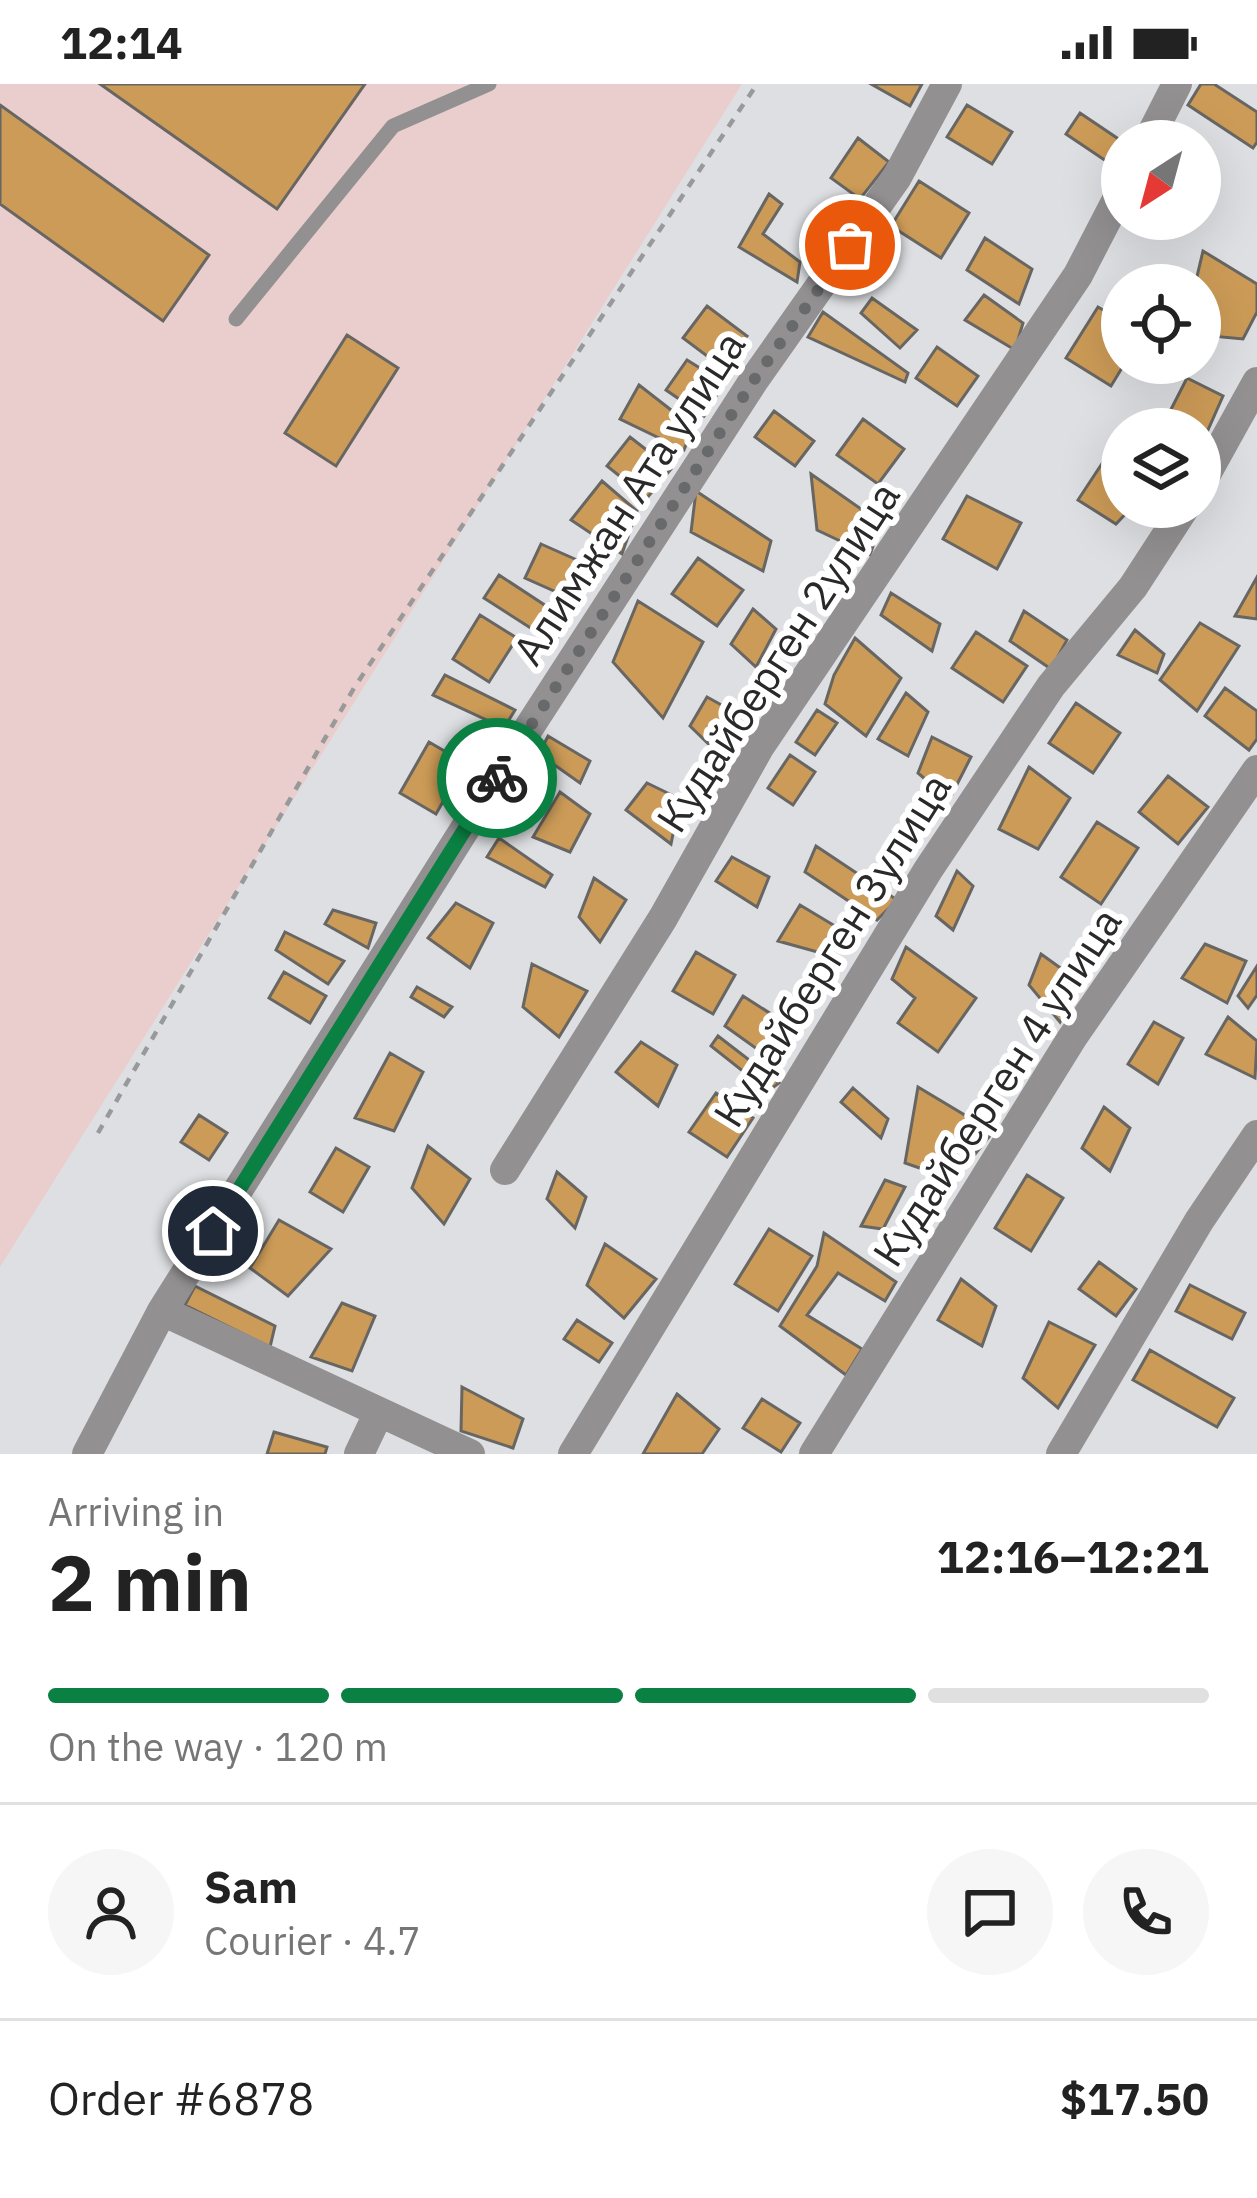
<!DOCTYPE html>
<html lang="en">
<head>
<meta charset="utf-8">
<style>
  :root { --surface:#fff; --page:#f6f6f6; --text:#222; --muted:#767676; --line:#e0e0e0; --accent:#0b8043 }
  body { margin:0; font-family:"IBM Plex Sans",sans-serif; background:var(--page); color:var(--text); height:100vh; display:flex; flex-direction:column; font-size:45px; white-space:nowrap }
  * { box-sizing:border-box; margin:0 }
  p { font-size:39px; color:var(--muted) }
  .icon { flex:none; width:66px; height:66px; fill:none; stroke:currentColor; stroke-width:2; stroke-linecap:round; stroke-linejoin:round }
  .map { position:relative; height:1370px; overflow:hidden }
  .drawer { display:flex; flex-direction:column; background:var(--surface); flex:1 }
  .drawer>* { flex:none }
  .needle { width:78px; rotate:216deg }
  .fabs { position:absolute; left:1101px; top:36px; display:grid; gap:24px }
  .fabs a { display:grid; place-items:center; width:120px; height:120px; border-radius:50%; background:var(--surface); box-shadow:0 12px 48px #0002; font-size:60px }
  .pin { position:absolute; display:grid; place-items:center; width:102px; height:102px; color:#fff; margin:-51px; border:6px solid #fff; border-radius:50%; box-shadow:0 3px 12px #0007 }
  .courier { position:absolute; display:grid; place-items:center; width:120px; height:120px; margin:-60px; border:9px solid #0b8043; border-radius:50%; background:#fff; color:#222; box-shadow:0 3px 15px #0007 }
  .overview em { font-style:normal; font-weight:800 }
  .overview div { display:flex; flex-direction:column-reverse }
  .overview { display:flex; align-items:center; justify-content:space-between; height:204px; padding:0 48px }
  h1 { font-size:78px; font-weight:800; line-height:90px }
  .bar { display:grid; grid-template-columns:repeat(4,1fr); gap:18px 12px; align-content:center; height:144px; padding:0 48px }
  .bar i { height:15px; border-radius:9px; background:var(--line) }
  .bar .on { background:var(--accent) }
  .bar p { grid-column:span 4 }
  .line { display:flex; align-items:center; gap:30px; padding:0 48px; border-top:3px solid var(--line) }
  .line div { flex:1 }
  .round { display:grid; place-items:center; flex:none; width:126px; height:126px; border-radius:63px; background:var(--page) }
  .status { display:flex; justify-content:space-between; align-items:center; height:84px; padding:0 60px; background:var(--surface); direction:ltr }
  .status svg { height:33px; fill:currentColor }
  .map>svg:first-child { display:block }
  .industrial { fill:#e9cecd }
  .building { fill:#cc9b57; stroke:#676663; stroke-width:3 }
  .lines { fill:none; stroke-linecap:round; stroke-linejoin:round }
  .path { stroke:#98999b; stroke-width:4.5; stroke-dasharray:9 9; stroke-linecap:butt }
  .service { stroke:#929090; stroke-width:15 }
  .minor { stroke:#929090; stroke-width:30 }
  .done { stroke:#68696a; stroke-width:12; stroke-dasharray:0 21.6 }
  .route { stroke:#0b8043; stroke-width:15 }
  .labels { text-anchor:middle; stroke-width:12; stroke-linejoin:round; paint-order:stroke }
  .street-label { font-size:42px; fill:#29292a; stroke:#fff }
</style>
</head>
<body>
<div class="status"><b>12:14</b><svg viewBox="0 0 49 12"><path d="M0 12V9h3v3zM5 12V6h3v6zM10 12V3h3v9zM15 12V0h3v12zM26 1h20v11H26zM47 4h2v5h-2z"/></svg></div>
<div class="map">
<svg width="1257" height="1370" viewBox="0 0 1257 1370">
  <rect width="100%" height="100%" fill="#dedfe2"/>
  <path class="industrial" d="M0,0H742L0,1183Z"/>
  <path class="building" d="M100,0H365L277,125Z
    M871,0H922L910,22Z
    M1201,0H1214L1257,28V58L1253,64L1188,21Z
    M0,21L209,171L163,237L0,120Z
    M967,21L1012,48L992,80L947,53Z
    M1080,29L1120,56L1106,77L1066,50Z
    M858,54L889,78L860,115L831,94Z
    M919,97L969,129L941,174L891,142Z
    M769,110L782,120L763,150L800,178L797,198L739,163Z
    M985,154L1032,185L1019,220L967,186Z
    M1203,167L1257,200V228L1243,255L1200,251V201H1195Z
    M984,211L1023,239L1015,266L965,236Z
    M872,214L917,246L900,264L861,229Z
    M707,222L747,252L723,284L683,254Z
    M1098,223L1122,237V279H1125L1111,302L1066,274Z
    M823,228L908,289L905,298L808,253Z
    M347,251L398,284L336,382L285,349Z
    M937,263L978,292L957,322L916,294Z
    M687,276L724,299L704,332L666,306Z
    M1187,294L1223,312L1200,364V345H1173L1164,339Z
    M639,301L693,343L684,366L620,335Z
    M774,327L814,357L795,382L755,353Z
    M863,335L904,365L878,400L837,371Z
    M630,353L671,385L647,414L607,382Z
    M1107,372L1122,381V423H1132L1116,440L1078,416Z
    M811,390L881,439L870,471L817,446Z
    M602,397L637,427L622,470L571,436Z
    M696,407L771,457L763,487L691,448Z
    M967,412L1021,439L997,485L943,455Z
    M541,460L577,476L563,511L525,494Z
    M698,474L743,506L717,542L672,510Z
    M499,491L569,537L554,559L484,514Z
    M1257,493V535L1235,532Z
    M891,509L940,540L932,567L881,531Z
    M638,517L703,558L663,634L613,578Z
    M753,525L776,545L756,583L731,560Z
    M1024,527L1067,556L1051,585L1010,557Z
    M480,531L517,554L489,598L453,575Z
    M1200,539L1239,562L1197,627L1160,596Z
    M1135,546L1164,570L1157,589L1118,571Z
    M976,548L1027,582L1003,618L952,584Z
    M855,554L901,594L866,652L825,620L834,591Z
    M445,591L515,626L504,644L433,611Z
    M1225,604L1257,627V655L1249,666L1205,632Z
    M906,609L928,628L908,672L878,655Z
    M707,613L747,635L725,676L690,642Z
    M1076,619L1120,649L1093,689L1049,659Z
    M817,626L837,639L815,671L796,658Z
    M548,652L590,677L580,699L539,670Z
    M932,653L971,673L949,716L918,689Z
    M429,658L465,679L436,730L400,709Z
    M790,671L815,688L793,721L768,704Z
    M1029,683L1070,714L1038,765L999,745Z
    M1168,692L1208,723L1178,760L1139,728Z
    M647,699L680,715L671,760L626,726Z
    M560,708L590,730L570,768L533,753Z
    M1097,738L1138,764L1101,820L1061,793Z
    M499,754L552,791L545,803L487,773Z
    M816,762L897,816L877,836L805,788Z
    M732,773L769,793L757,823L716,797Z
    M957,787L973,802L953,846L936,832Z
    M594,794L626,816L600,858L579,833Z
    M456,819L493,839L470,884L428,854Z
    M800,821L835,842L821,869L778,857Z
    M333,826L376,839L368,864L325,840Z
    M285,848L344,877L328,900L276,866Z
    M1205,860L1246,877L1227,919L1182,894Z
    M906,863L976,914L938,968L898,939L915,914L892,895Z
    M696,868L735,891L713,930L673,907Z
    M1041,870L1080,898L1060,938L1029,901Z
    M532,880L587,907L559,953L523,923Z
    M1257,882V911L1248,924L1238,912Z
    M284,888L326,912L310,939L269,914Z
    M417,903L452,923L444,933L411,913Z
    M743,912L779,935L771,975L725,942Z
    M1228,933L1257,957L1255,994L1206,970Z
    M1154,938L1183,954L1158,1000L1128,980Z
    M718,952L779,999L768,1007L711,962Z
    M641,958L677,981L658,1022L616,988Z
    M390,969L423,988L394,1047L355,1034Z
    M918,1003L993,1048L954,1096L905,1079Z
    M853,1004L888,1035L881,1054L841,1018Z
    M716,1009L753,1034L727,1073L689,1048Z
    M1104,1023L1130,1044L1110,1087L1082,1064Z
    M199,1031L227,1049L209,1076L181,1058Z
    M428,1062L470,1095L444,1140L412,1104Z
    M336,1064L369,1083L343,1128L310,1108Z
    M557,1088L586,1113L575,1144L547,1115Z
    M1027,1091L1063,1114L1031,1167L995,1144Z
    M885,1096L905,1103L883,1145L861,1142Z
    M279,1136L331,1165L288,1212L250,1184Z
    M769,1145L812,1172L778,1227L735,1200Z
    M824,1149L896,1198L885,1217L838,1189L807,1231L862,1265L846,1291L780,1242L817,1182Z
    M605,1160L656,1195L624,1234L587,1201Z
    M1099,1178L1136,1205L1116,1232L1079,1205Z
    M961,1195L996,1222L982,1262L938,1236Z
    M1190,1201L1245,1229L1232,1255L1176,1227Z
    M195,1202L275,1242L270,1263L185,1221Z
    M342,1219L375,1232L352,1287L311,1273Z
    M577,1236L612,1259L599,1278L564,1255Z
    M1049,1238L1095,1261L1058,1324L1023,1294Z
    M1150,1266L1234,1314L1217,1343L1133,1296Z
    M462,1303L523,1335L513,1364L461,1347Z
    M677,1310L719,1345L702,1370H643Z
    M762,1315L800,1339L781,1368L743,1344Z
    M274,1348L327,1363L325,1370H267Z"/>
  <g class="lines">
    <path class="path" d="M98,1049L354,604L757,0"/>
    <path class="service" d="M236,235L393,42L489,0"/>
    <path class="minor" d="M1148,57L1177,0
      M1200,401L1257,298
      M505,1086L663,834L760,662L1078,191L1122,106
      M162,1227L470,1370
      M87,1370L162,1227L517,662L754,296L897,93L947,0
      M359,1370L379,1328
      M573,1370L928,786L1051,602L1133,503L1185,423
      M814,1370L1072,954L1257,686
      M1061,1370L1199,1137L1257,1051"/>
  </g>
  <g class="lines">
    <path class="done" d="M497,694L754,296L850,161"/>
    <path class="route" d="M213,1147L497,694"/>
  </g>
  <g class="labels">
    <g class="street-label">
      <text transform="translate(629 414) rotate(-57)" y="15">Алимжан Ата улица</text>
      <text transform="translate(778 573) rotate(-57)" y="15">Кудайберген 2улица</text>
      <text transform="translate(832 866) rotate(-58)" y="15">Кудайберген 3улица</text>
      <text transform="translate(997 1003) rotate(-57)" y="15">Кудайберген 4 улица</text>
    </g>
  </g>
</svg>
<div class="fabs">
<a><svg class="needle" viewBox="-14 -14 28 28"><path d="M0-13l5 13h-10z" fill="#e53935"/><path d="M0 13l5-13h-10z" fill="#767676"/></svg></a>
<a><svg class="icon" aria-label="locate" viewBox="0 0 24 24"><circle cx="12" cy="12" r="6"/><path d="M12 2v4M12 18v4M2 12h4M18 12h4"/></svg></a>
<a><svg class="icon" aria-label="layers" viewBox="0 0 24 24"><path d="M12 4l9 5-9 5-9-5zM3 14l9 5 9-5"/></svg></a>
</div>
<div class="pin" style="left:850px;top:161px;background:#ea580c"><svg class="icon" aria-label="bag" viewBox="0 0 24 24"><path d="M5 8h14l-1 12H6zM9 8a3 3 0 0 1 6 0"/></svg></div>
<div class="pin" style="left:213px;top:1147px;background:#1f2937"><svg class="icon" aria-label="home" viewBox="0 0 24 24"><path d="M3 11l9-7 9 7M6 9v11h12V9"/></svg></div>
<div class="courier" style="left:497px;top:694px"><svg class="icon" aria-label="bike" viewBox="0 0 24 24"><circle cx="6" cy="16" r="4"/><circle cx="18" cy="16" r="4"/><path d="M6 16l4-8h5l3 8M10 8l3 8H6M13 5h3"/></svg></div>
</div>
<section class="drawer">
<div class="overview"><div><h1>2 min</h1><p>Arriving in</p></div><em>12:16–12:21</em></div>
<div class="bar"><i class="on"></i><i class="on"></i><i class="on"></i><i></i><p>On the way · 120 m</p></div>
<div class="line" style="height:216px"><a class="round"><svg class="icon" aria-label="person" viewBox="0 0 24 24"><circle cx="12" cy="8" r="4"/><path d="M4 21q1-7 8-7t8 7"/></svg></a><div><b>Sam</b><p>Courier · 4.7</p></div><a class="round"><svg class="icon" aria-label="chat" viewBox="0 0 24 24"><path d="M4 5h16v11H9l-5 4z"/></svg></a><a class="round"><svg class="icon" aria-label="phone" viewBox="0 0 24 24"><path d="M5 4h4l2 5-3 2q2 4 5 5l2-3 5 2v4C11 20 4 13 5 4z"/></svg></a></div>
<div class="line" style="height:156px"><div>Order #6878</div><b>$17.50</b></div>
</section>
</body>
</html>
